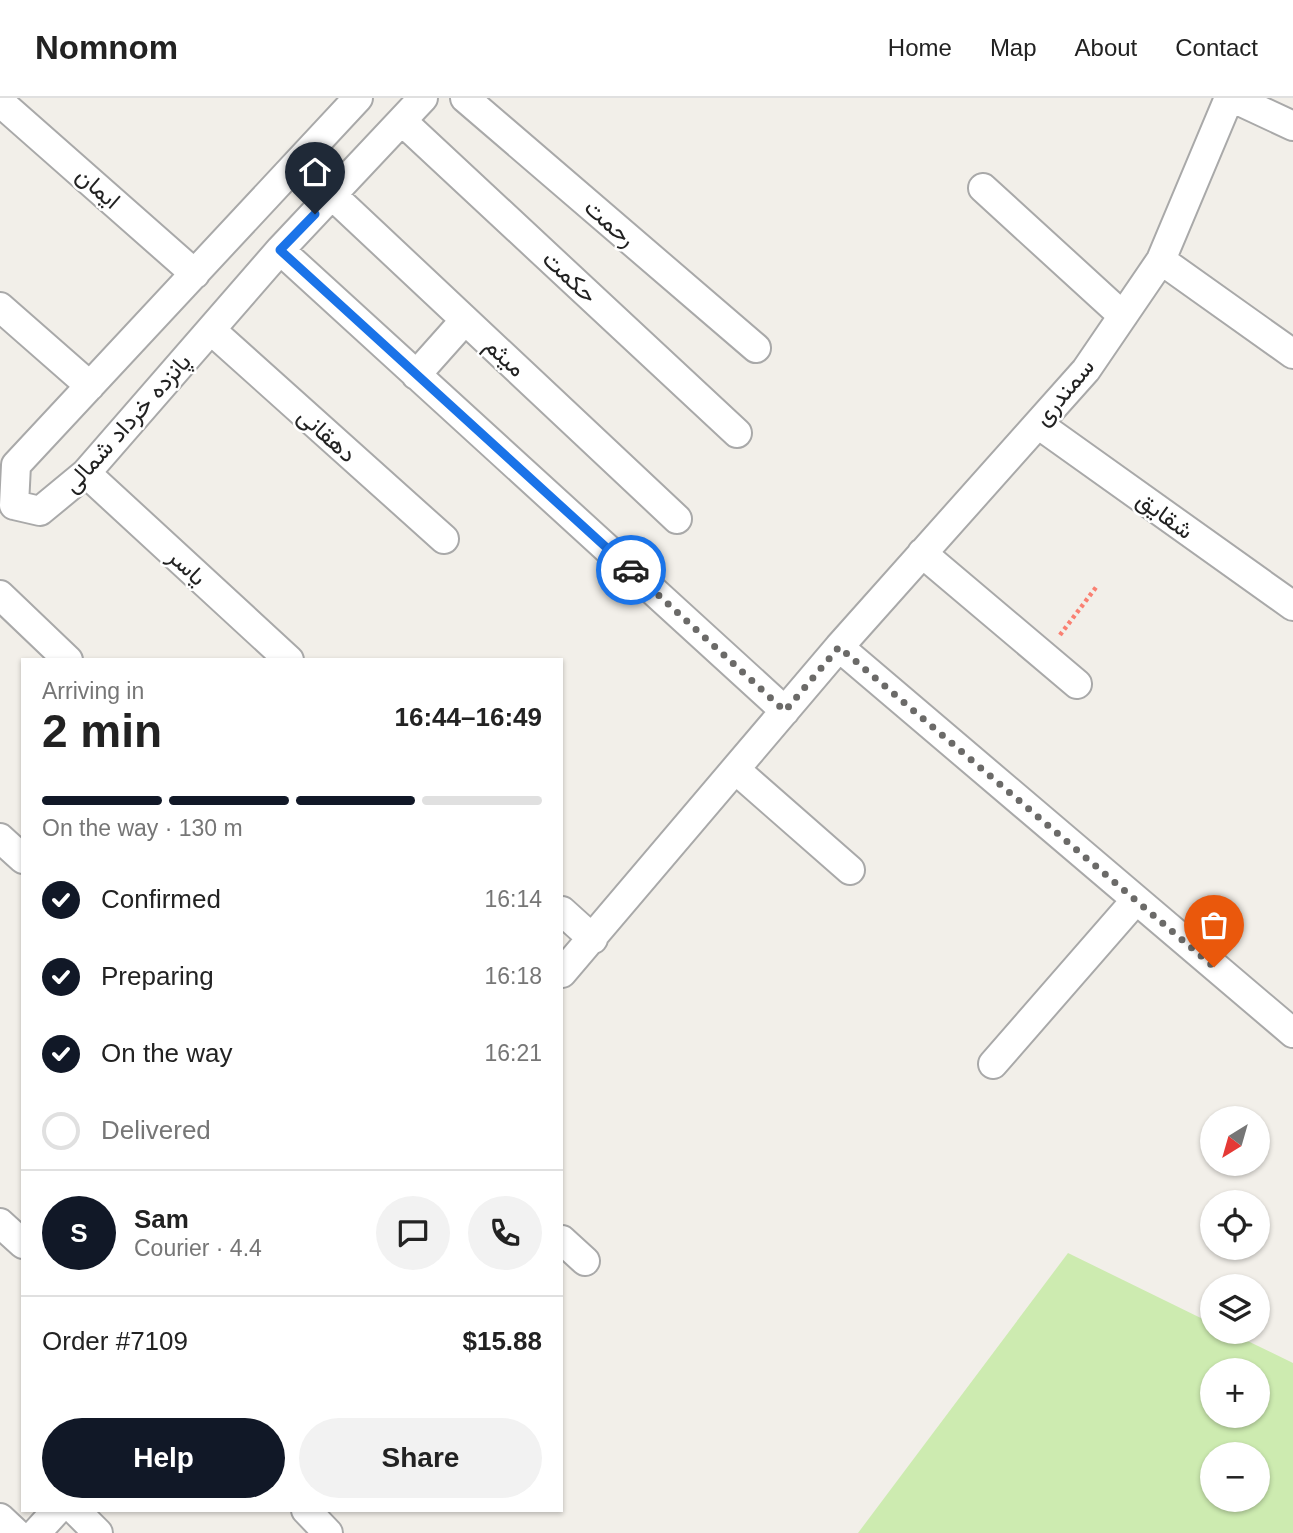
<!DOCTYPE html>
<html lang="en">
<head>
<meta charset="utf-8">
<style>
  :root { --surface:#fff; --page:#f2f2f2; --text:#222; --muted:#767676; --line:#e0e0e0; --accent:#111827 }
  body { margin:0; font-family:Helvetica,Vazirmatn,sans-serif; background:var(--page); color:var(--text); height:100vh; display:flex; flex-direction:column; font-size:26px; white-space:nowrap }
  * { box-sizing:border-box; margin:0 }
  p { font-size:23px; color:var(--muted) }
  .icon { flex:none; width:38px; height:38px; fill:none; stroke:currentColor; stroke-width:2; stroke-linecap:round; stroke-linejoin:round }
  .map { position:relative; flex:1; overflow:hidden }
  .panel { position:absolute; left:21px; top:560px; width:542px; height:854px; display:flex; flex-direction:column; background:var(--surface); border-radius:0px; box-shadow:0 2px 5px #0004 }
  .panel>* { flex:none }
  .needle { width:46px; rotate:217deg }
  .fabs { position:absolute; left:1200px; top:1008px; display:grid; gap:14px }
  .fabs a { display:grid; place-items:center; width:70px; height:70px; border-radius:50%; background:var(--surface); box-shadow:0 2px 5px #0004; font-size:35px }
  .pin { position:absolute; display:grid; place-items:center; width:60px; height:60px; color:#fff; margin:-72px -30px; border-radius:50% 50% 50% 0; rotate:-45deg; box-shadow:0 0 7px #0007 }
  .pin .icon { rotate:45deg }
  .courier { position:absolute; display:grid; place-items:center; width:70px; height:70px; margin:-35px; border:5px solid #1a73e8; border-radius:50%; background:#fff; color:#222; box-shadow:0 2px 9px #0007 }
  .headline em { font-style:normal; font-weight:700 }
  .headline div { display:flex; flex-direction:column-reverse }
  .headline { display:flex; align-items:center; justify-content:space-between; height:119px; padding:0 21px }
  h1 { font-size:46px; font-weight:700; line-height:52px }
  .bar { display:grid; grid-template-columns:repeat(4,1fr); gap:10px 7px; align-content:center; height:84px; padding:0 21px }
  .bar i { height:9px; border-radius:5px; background:var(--line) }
  .bar .active { background:var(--accent) }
  .bar p { grid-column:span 4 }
  .line { display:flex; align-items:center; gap:18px; padding:0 21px; border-top:2px solid var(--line) }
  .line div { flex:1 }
  .round { display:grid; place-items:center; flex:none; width:74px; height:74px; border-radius:37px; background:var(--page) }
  ol { padding:0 21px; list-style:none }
  li { display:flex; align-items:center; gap:21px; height:77px }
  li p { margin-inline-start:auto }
  li .icon { padding:7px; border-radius:50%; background:var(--accent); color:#fff; stroke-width:4 }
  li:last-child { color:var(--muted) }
  li i { width:38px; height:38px; border:4px solid var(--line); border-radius:50% }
  .action { display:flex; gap:14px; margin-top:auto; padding:14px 21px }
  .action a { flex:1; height:80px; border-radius:42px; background:var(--accent); color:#fff; font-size:28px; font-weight:700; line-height:80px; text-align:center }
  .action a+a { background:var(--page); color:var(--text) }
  header { display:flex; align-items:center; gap:42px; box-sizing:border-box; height:98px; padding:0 35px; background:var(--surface); border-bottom:2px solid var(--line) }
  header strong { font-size:33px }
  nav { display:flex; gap:38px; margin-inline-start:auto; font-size:24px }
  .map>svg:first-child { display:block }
  .grass { fill:#cdebb0; fill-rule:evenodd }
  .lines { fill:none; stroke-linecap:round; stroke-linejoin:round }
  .minor-casing { stroke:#a9a9a9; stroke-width:32 }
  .path { stroke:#fa8072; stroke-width:4.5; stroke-dasharray:3.5 3.5; stroke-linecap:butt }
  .minor { stroke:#fff; stroke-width:28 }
  .done { stroke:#6b6a68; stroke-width:7; stroke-dasharray:0 12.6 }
  .route { stroke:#1a73e8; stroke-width:9 }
  .labels { text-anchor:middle; stroke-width:5; stroke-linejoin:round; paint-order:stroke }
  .street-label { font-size:24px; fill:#222; stroke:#fff }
</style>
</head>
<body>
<header>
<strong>Nomnom</strong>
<nav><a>Home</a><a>Map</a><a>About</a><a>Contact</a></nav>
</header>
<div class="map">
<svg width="1293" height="1435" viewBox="0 0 1293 1435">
  <rect width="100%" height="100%" fill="#f2efe9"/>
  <path class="grass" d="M1068,1155L1213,1226V1234H1229L1293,1265V1435H858ZM1213,1272H1258V1318H1213ZM1213,1356H1258V1402H1213Z"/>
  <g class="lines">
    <defs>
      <path id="minor" d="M465,0L756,250
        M1233,0L1293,28
        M0,4L195,176
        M402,23L737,335
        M983,90L1123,218
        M332,97L677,421
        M280,152L785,613
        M1161,162L1293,256
        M0,209L90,288
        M211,232L444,441
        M416,277L465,222
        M1038,326L1293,508
        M86,375L289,562
        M14,407L40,413L86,375L280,152L423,0
        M14,407L16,367L358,0
        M922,455L1077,586
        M0,497L68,562
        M839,549L1293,935
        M736,672L850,772
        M0,740L23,761
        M562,813L593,841
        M562,875L839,549L1086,272L1161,162L1229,0
        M993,966L1136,802
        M0,1125L23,1146
        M562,1142L585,1163
        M75,1412L98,1435
        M306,1412L328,1435
        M0,1420L16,1435
        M36,1435L57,1412"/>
    </defs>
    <use href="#minor" class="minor-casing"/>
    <path class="path" d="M1060,537L1097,488"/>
    <use href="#minor" class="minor"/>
  </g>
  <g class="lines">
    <path class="done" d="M631,472L785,613L839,549L1214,869"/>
    <path class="route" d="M315,116L280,152L631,472"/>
  </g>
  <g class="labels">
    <g class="street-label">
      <text transform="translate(98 90) rotate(41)" y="8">ایمان</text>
      <text transform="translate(610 125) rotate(41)" y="8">رحمت</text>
      <text transform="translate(570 179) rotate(43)" y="8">حکمت</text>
      <text transform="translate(505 259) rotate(43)" y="8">میثم</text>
      <text transform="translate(1064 294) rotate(-50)" y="8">سمندری</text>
      <text transform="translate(127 325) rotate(-48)" y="8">پانزده خرداد شمالی</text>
      <text transform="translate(327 337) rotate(42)" y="8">دهقانی</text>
      <text transform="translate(1165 417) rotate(36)" y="8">شقایق</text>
      <text transform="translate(187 469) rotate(43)" y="8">یاسر</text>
    </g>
  </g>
</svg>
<div class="fabs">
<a><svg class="needle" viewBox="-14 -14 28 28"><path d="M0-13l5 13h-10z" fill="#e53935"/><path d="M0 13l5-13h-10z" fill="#767676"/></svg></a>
<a><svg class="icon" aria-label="locate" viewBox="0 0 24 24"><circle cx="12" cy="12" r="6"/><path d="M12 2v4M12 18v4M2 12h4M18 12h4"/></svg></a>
<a><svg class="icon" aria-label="layers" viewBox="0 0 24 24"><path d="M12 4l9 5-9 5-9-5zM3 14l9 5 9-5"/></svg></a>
<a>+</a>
<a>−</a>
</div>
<div class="pin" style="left:1214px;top:869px;background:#ea580c"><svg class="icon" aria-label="bag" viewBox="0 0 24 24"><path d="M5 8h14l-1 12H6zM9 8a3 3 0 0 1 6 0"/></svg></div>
<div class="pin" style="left:315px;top:116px;background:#1f2937"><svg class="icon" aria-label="home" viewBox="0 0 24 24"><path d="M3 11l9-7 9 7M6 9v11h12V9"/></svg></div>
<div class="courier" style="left:631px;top:472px"><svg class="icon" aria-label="car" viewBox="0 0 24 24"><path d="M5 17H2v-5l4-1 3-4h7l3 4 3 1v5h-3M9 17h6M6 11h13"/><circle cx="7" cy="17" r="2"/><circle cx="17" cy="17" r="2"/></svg></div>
<section class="panel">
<div class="headline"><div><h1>2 min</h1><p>Arriving in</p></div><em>16:44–16:49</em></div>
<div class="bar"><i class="active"></i><i class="active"></i><i class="active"></i><i></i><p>On the way · 130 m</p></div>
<ol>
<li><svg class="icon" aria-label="check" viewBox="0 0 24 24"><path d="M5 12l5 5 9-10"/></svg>Confirmed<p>16:14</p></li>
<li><svg class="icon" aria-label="check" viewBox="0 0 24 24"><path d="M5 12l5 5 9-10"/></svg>Preparing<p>16:18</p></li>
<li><svg class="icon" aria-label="check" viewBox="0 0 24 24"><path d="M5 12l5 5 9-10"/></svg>On the way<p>16:21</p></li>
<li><i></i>Delivered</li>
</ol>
<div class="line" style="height:126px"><b class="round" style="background:var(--accent);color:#fff">S</b><div><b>Sam</b><p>Courier · 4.4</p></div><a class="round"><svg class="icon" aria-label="chat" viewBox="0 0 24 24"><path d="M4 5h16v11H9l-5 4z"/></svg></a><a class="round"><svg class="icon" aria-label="phone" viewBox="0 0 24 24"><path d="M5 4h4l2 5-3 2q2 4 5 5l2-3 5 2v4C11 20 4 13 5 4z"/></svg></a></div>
<div class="line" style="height:91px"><div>Order #7109</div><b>$15.88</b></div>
<div class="action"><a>Help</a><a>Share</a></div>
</section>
</div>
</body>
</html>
